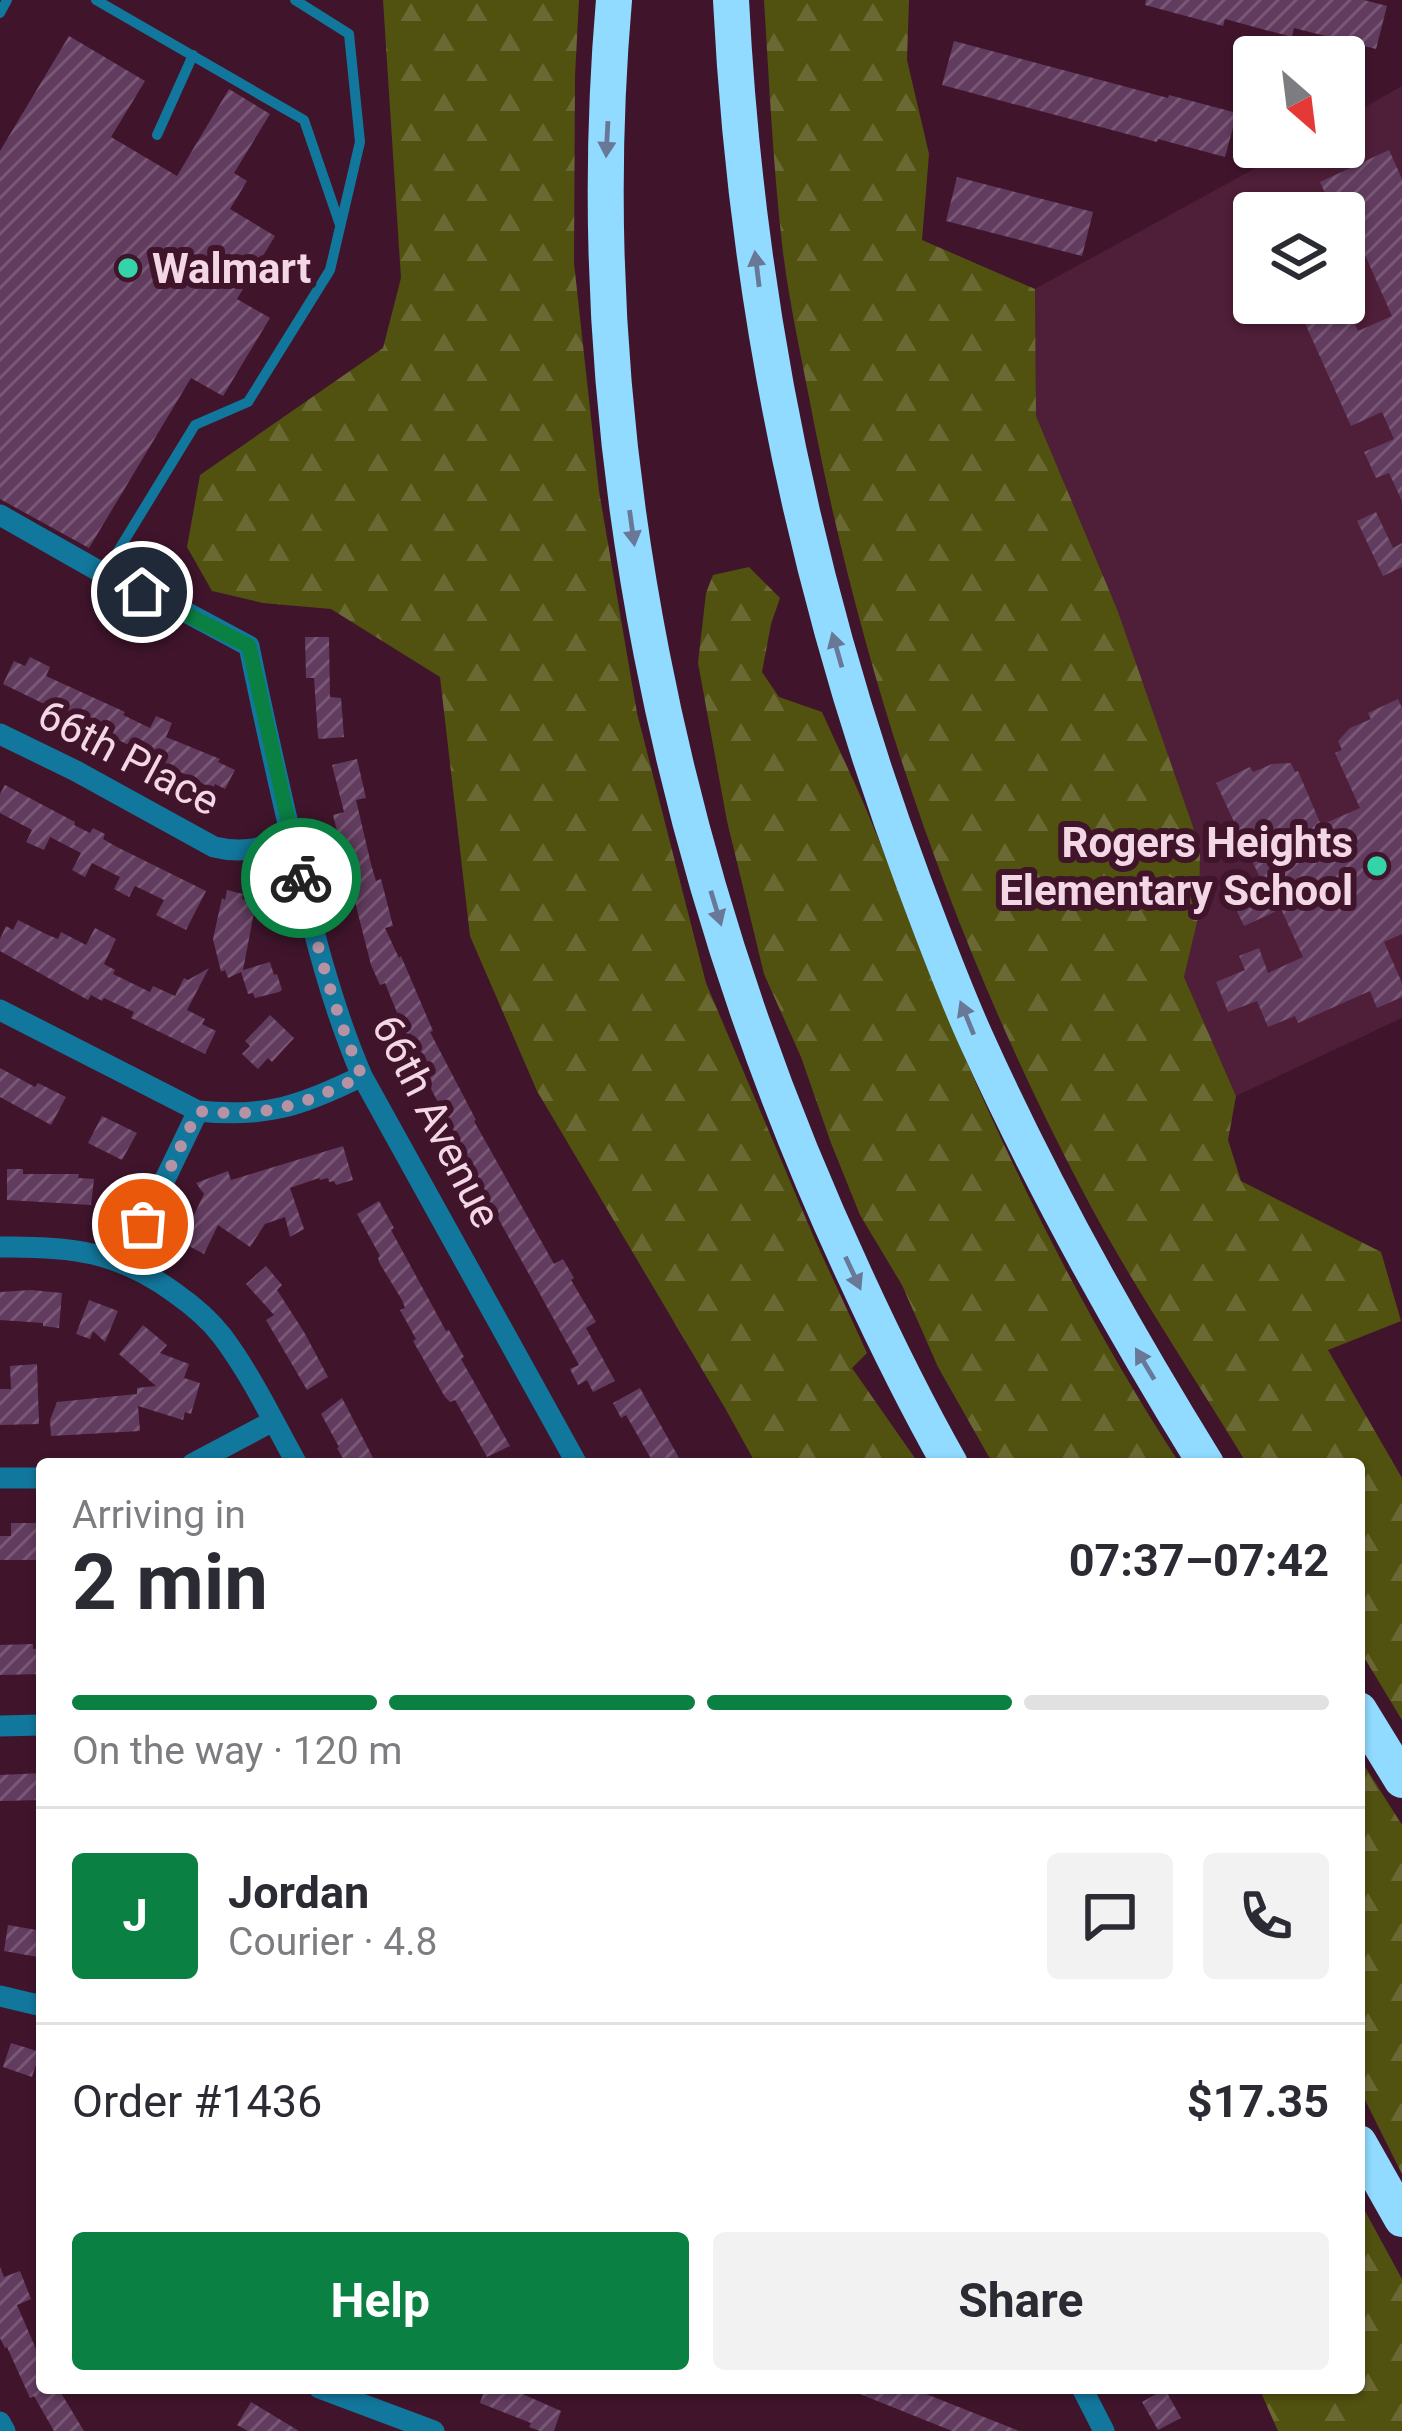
<!DOCTYPE html>
<html lang="en">
<head>
<meta charset="utf-8">
<style>
  :root { --surface:#fff; --page:#f2f2f3; --text:#2b2b33; --muted:#7c7c81; --line:#e1e1e2; --accent:#0b8043 }
  body { margin:0; font-family:Roboto,sans-serif; background:var(--page); color:var(--text); height:100vh; display:flex; flex-direction:column; font-size:45px; white-space:nowrap }
  * { box-sizing:border-box; margin:0 }
  p { font-size:39px; color:var(--muted) }
  .icon { flex:none; width:66px; height:66px; fill:none; stroke:currentColor; stroke-width:2; stroke-linecap:round; stroke-linejoin:round }
  .map { position:relative; flex:1; overflow:hidden }
  .side { position:absolute; left:36px; top:1458px; width:1329px; height:936px; display:flex; flex-direction:column; background:var(--surface); border-radius:12px; box-shadow:0 3px 9px #0004 }
  .side>* { flex:none }
  .needle { width:78px; rotate:152deg }
  .fabs { position:absolute; left:1233px; top:36px; display:grid; gap:24px }
  .fabs a { display:grid; place-items:center; width:132px; height:132px; border-radius:12px; background:var(--surface); box-shadow:0 3px 9px #0004; font-size:60px }
  .pin { position:absolute; display:grid; place-items:center; width:102px; height:102px; color:#fff; margin:-51px; border:6px solid #fff; border-radius:50%; box-shadow:0 3px 12px #0007 }
  .courier { position:absolute; display:grid; place-items:center; width:120px; height:120px; margin:-60px; border:9px solid #0b8043; border-radius:50%; background:#fff; color:#222; box-shadow:0 3px 15px #0007 }
  .summary em { font-style:normal; font-weight:700 }
  .summary div { display:flex; flex-direction:column-reverse }
  .summary { display:flex; align-items:center; justify-content:space-between; height:204px; padding:0 36px }
  h1 { font-size:78px; font-weight:700; line-height:90px }
  .bar { display:grid; grid-template-columns:repeat(4,1fr); gap:18px 12px; align-content:center; height:144px; padding:0 36px }
  .bar i { height:15px; border-radius:9px; background:var(--line) }
  .bar .selected { background:var(--accent) }
  .bar p { grid-column:span 4 }
  .line { display:flex; align-items:center; gap:30px; padding:0 36px; border-top:3px solid var(--line) }
  .line div { flex:1 }
  .round { display:grid; place-items:center; flex:none; width:126px; height:126px; border-radius:12px; background:var(--page) }
  .action { display:flex; gap:24px; margin-top:auto; padding:24px 36px }
  .action a { flex:1; height:138px; border-radius:12px; background:var(--accent); color:#fff; font-size:48px; font-weight:700; line-height:138px; text-align:center }
  .action a+a { background:var(--page); color:var(--text) }
  .map>svg:first-child { display:block }
  .built { fill:#4f1e38; fill-rule:evenodd }
  .forest { fill:url(#forest-firs) }
  .building { fill:url(#building-hatch) }
  .lines { fill:none; stroke-linecap:round; stroke-linejoin:round }
  .service { stroke:#12779c; stroke-width:10 }
  .minor { stroke:#12779c; stroke-width:21 }
  .motorway { stroke:#90dbff; stroke-width:36 }
  .oneway { fill:#687896 }
  .done { stroke:#b593a4; stroke-width:12; stroke-dasharray:0 21.6 }
  .route { stroke:#0b8043; stroke-width:15 }
  .poi-dot { fill:#33d4a8; stroke:#40152c; stroke-width:4.5 }
  .labels { text-anchor:middle; stroke-width:12; stroke-linejoin:round; paint-order:stroke }
  .poi-label { font-size:42px; font-weight:bold; fill:#f4d7e4; stroke:#40152c; text-anchor:start }
  .street-label { font-size:42px; fill:#f4d7e4; stroke:#40152c }
</style>
</head>
<body>
<div class="map">
<svg width="1402" height="2431" viewBox="0 0 1402 2431">
  <defs>
    <pattern id="forest-firs" width="22" height="20" patternUnits="userSpaceOnUse" patternTransform="scale(3)"><rect width="22" height="20" fill="#515110"/><path d="M5 1l3.5 6h-7zM16 11l3.5 6h-7z" fill="#6b6933"/></pattern>
    <pattern id="building-hatch" width="6" height="6" patternUnits="userSpaceOnUse" patternTransform="scale(3)"><rect width="6" height="6" fill="#623c5f"/><path d="M-1 1l2-2M0 6l6-6M5 7l2-2" fill="none" stroke="#795776"/></pattern>
  </defs>
  <rect width="100%" height="100%" fill="#40152c"/>
  <path class="built" d="M1402,86V1018L1236,1096L1184,977L1199,914L1153,717L1117,609L1036,416L1035,289L1294,147H1344V119ZM1254,213H1344V303H1254Z"/>
  <path class="forest" d="M383,0H579L575,76L574,263L599,491L637,713L706,983L815,1240L867,1353L852,1368L919,1464H756L725,1408L537,1091L470,936L440,677L331,609L263,603L212,591L187,547L200,475L383,348L401,278Z
    M764,0H909L907,60L929,154L922,240L1035,289L1036,416L1117,609L1200,847L1199,914L1184,977L1236,1096L1228,1140L1241,1181L1381,1252L1401,1321L1328,1350L1402,1478V1720L1359,1649V1464H1247C1191,1371 1129,1281 1079,1184C954,945 866,688 814,423C803,364 789,304 782,244C773,163 769,81 764,0Z
    M749,567L780,598L771,624L762,672L779,697L822,712C838,748 856,784 871,821C903,897 930,975 962,1051C1023,1193 1095,1334 1180,1464H993L938,1367L902,1285L860,1215L831,1143L801,1057L764,974L727,821L698,663L706,593L713,575Z
    M1359,1757L1402,1825V2174L1359,2088Z
    M1359,2200L1402,2279V2431H1278L1259,2388H1359Z"/>
  <path class="building" d="M1146,0H1364L1387,6L1376,49L1294,28L1292,37L1225,19L1223,26L1145,5Z
    M69,36L145,81L111,137L177,176L229,89L270,114L234,173L247,181L230,209L275,236L237,299L270,318L223,396L191,378L89,548L0,499V151Z
    M954,41L1168,98L1169,95L1237,113L1225,157L1158,139L1157,142L942,85Z
    M1389,150L1402,179V501L1389,473L1376,478L1364,452L1394,439L1382,412L1351,426L1304,321L1345,303L1358,331L1392,316L1357,237L1344,243V213H1334L1320,182Z
    M957,177L1093,212L1082,256L946,221Z
    M1376,512L1393,548L1402,543V567L1383,576L1357,521Z
    M305,637H329L330,697L341,698L344,737L319,739L318,737L314,678H306Z
    M30,657L50,667L46,676L125,712L123,715L150,728L156,716L172,723L166,737L220,759L218,762L235,770L225,789L215,784L213,789L169,766L166,770L139,756L141,751L3,684L14,661L25,666Z
    M1398,699L1402,708V934L1384,942L1402,983V997L1377,1008L1370,991L1298,1023L1295,1016L1268,1027L1257,1001L1228,1012L1216,982L1245,970L1239,956L1259,948L1268,973L1303,957L1281,909L1244,926L1230,897L1262,882L1216,783L1250,767L1253,772L1272,764L1291,763L1295,772L1298,771L1321,825L1360,808L1335,753L1342,750L1338,741L1350,728L1371,719L1368,713Z
    M357,759L366,798L356,800L371,864L376,881L381,879L393,926L385,928L399,958L401,956L433,1031L430,1032L476,1120L474,1121L554,1264L563,1259L574,1278L571,1280L596,1322L586,1328L615,1381L593,1392L587,1380L578,1385L570,1369L579,1365L460,1149L462,1148L417,1062L385,983L380,985L371,965L333,815L344,812L332,765Z
    M5,785L75,822L74,825L90,833L93,828L105,834L103,839L117,847L206,891L186,930L156,915L164,900L135,886L129,897L114,889L120,877L92,863L85,877L72,870L81,853L50,837L44,850L26,842L32,830L0,813V794Z
    M227,890L243,894L242,899L256,902L243,970L270,962L274,975L277,974L282,990L279,992L255,998L253,993L248,994L241,972L228,978L225,970L221,972L213,939L222,898L225,900Z
    M18,920L48,935L58,939L61,932L86,945L95,928L116,939L104,964L115,970L113,974L150,992L153,986L175,996L184,978L188,980L209,968L187,1010L205,1019L202,1024L216,1031L205,1054L131,1018L134,1012L104,998L102,1001L91,995L88,1000L0,951V939L6,926L13,930Z
    M270,1015L294,1038L272,1062L268,1058L258,1069L242,1054L250,1046L245,1041Z
    M0,1068L35,1087L38,1083L66,1097L51,1125L0,1097Z
    M102,1116L137,1133L122,1160L88,1143Z
    M343,1146L353,1180L336,1185L334,1181L329,1182L328,1178L320,1180L319,1178L290,1188L304,1229L290,1237L285,1217L265,1224L250,1247L218,1225L204,1254L181,1242L204,1194L196,1183L228,1171L231,1180Z
    M7,1169H23V1174H79L78,1178L94,1179L91,1205L7,1200Z
    M379,1201L394,1228L391,1230L446,1331L449,1330L464,1357L461,1359L510,1446L487,1457L455,1400L450,1402L445,1397L413,1341L416,1339L400,1310L405,1308L402,1300L380,1264L378,1258L380,1256L357,1214Z
    M266,1266L282,1285L277,1290L304,1332L328,1377L307,1390L266,1320L274,1315L246,1284Z
    M31,1290L62,1293L59,1328L43,1326V1323L0,1320V1292Z
    M89,1300L118,1311L105,1342L93,1331L90,1339L76,1334Z
    M143,1325L167,1345L160,1353L189,1364L184,1378L200,1383L191,1414L185,1412L183,1420L138,1406L140,1431L51,1436L50,1420L57,1402L137,1394V1388L156,1386L119,1354Z
    M37,1364L39,1424L0,1425V1389H11L10,1366Z
    M640,1388L679,1458L668,1464H654L626,1415L621,1418L613,1403Z
    M342,1398L368,1448L376,1464H346L337,1448L339,1447L321,1414Z
    M11,1523H42V1560H0V1536H11Z
    M33,1644V1649L42,1648V1674L0,1675V1645Z
    M42,1773V1800L0,1801V1775Z
    M8,1925L42,1931L38,1957L4,1951Z
    M11,2043L40,2052L32,2077L3,2067Z
    M0,2267L4,2277L20,2271L31,2299L17,2305L42,2363V2388H58L84,2431H54L34,2396L30,2398L7,2347L5,2348L0,2338Z
    M485,2388H509L561,2411L554,2431H540L529,2427L531,2423L480,2403Z
    M845,2388H911L1019,2431H952Z
    M1165,2389L1181,2418L1158,2430L1142,2402Z
    M251,2402L299,2431H248L237,2425Z"/>
  <g class="lines">
    <path class="service" d="M96,0L304,120L340,225
      M0,13L7,0
      M157,135L193,55
      M104,574L195,425L248,402L330,270L360,142L349,34L295,0"/>
    <path class="minor" d="M0,515L104,574L180,609L249,646C263,716 279,785 295,854C313,930 331,1004 362,1076L577,1464
      M0,734L76,771L214,847C243,854 264,848 291,837
      M0,1010L198,1111C266,1118 301,1106 362,1076
      M0,1247C69,1246 118,1251 175,1293C192,1305 209,1319 222,1336C252,1376 273,1421 297,1464
      M125,1262L198,1111
      M192,1464L273,1421
      M0,1478H42
      M0,1726L42,1725
      M0,1996L42,2006
      M319,2388L434,2431
      M1082,2388L1104,2431
      M0,2422L5,2431"/>
    <path class="motorway" d="M614,0C576,435 672,884 856,1278C885,1341 916,1404 950,1464
      M731,0C746,302 808,600 914,883C934,936 954,991 978,1043C1044,1189 1122,1328 1206,1464
      M1359,1710L1402,1780
      M1359,2143L1402,2219"/>
  </g>
  <defs><path id="oneway-solid" d="M-6-.8H1V-3.2L6.5 0L1 3.2V.8H-6Z" transform="scale(3)"/></defs>
  <g class="oneway">
    <use href="#oneway-solid" transform="translate(607 139) rotate(93)"/>
    <use href="#oneway-solid" transform="translate(757 269) rotate(-97)"/>
    <use href="#oneway-solid" transform="translate(632 528) rotate(82)"/>
    <use href="#oneway-solid" transform="translate(837 650) rotate(-106)"/>
    <use href="#oneway-solid" transform="translate(716 908) rotate(73)"/>
    <use href="#oneway-solid" transform="translate(967 1018) rotate(-112)"/>
    <use href="#oneway-solid" transform="translate(853 1273) rotate(65)"/>
    <use href="#oneway-solid" transform="translate(1145 1364) rotate(-121)"/>
  </g>
  <g class="lines">
    <path class="done" d="M143,1224L198,1111C266,1118 301,1106 362,1076C334,1012 317,945 301,878"/>
    <path class="route" d="M142,592L249,646L301,878"/>
  </g>
  <g class="poi-dot">
    <circle cx="128" cy="268" r="12"/>
    <circle cx="1377" cy="866" r="12"/>
  </g>
  <g class="labels">
    <g class="poi-label">
      <text x="152" y="283">Walmart</text>
      <text x="1353" y="857" text-anchor="end">Rogers Heights<tspan x="1353" dy="48">Elementary School</tspan></text>
    </g>
    <g class="street-label">
      <text transform="translate(129 757) rotate(28)" y="15">66th Place</text>
      <text transform="translate(437 1121) rotate(63)" y="15">66th Avenue</text>
    </g>
  </g>
</svg>
<div class="fabs">
<a><svg class="needle" viewBox="-14 -14 28 28"><path d="M0-13l5 13h-10z" fill="#e53935"/><path d="M0 13l5-13h-10z" fill="#7c7c81"/></svg></a>
<a><svg class="icon" aria-label="layers" viewBox="0 0 24 24"><path d="M12 4l9 5-9 5-9-5zM3 14l9 5 9-5"/></svg></a>
</div>
<div class="pin" style="left:143px;top:1224px;background:#ea580c"><svg class="icon" aria-label="bag" viewBox="0 0 24 24"><path d="M5 8h14l-1 12H6zM9 8a3 3 0 0 1 6 0"/></svg></div>
<div class="pin" style="left:142px;top:592px;background:#1f2937"><svg class="icon" aria-label="home" viewBox="0 0 24 24"><path d="M3 11l9-7 9 7M6 9v11h12V9"/></svg></div>
<div class="courier" style="left:301px;top:878px"><svg class="icon" aria-label="bike" viewBox="0 0 24 24"><circle cx="6" cy="16" r="4"/><circle cx="18" cy="16" r="4"/><path d="M6 16l4-8h5l3 8M10 8l3 8H6M13 5h3"/></svg></div>
<section class="side">
<div class="summary"><div><h1>2 min</h1><p>Arriving in</p></div><em>07:37–07:42</em></div>
<div class="bar"><i class="selected"></i><i class="selected"></i><i class="selected"></i><i></i><p>On the way · 120 m</p></div>
<div class="line" style="height:216px"><b class="round" style="background:var(--accent);color:#fff">J</b><div><b>Jordan</b><p>Courier · 4.8</p></div><a class="round"><svg class="icon" aria-label="chat" viewBox="0 0 24 24"><path d="M4 5h16v11H9l-5 4z"/></svg></a><a class="round"><svg class="icon" aria-label="phone" viewBox="0 0 24 24"><path d="M5 4h4l2 5-3 2q2 4 5 5l2-3 5 2v4C11 20 4 13 5 4z"/></svg></a></div>
<div class="line" style="height:156px"><div>Order #1436</div><b>$17.35</b></div>
<div class="action"><a>Help</a><a>Share</a></div>
</section>
</div>
</body>
</html>
